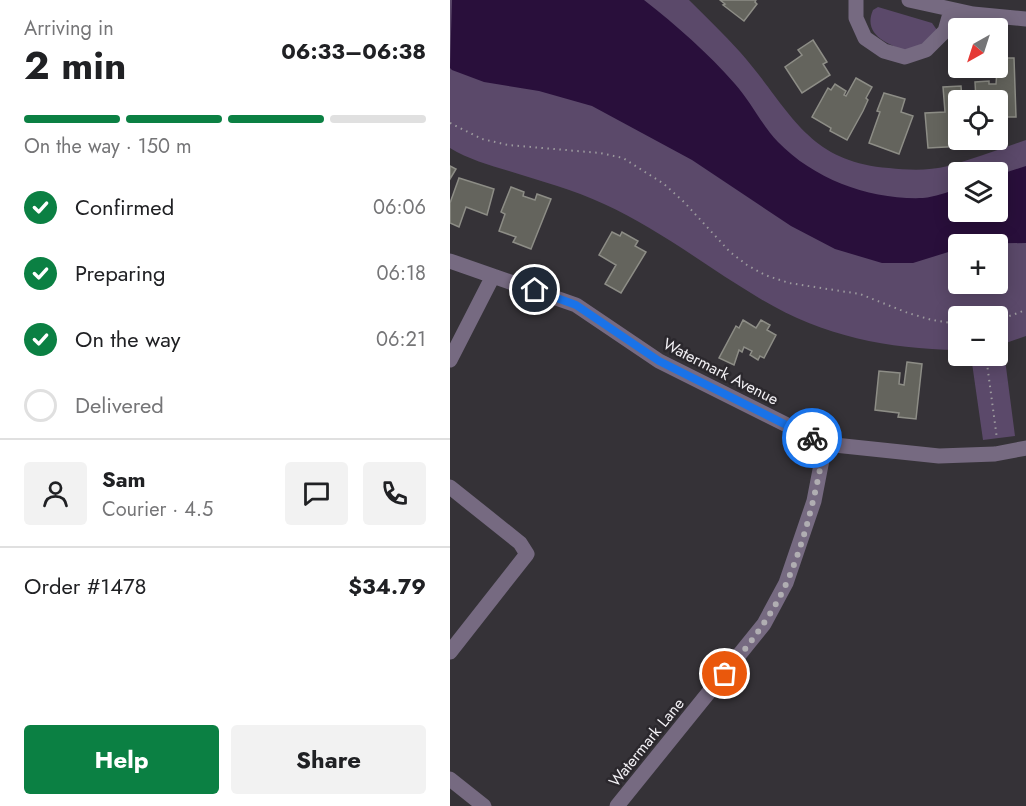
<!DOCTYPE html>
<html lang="en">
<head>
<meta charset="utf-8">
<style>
  :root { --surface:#fff; --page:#f2f2f2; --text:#202124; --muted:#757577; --line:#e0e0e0; --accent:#0b8043 }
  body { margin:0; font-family:Jost,sans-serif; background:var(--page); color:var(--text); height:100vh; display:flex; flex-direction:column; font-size:22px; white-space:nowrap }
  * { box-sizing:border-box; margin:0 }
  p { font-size:20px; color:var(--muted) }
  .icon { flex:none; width:33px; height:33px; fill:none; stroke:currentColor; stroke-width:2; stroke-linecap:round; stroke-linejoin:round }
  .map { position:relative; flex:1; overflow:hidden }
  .drawer { display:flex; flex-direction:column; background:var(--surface); width:450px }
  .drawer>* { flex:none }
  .needle { width:39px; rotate:219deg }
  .tools { position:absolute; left:498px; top:18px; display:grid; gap:12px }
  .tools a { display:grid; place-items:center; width:60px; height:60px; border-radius:6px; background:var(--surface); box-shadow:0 3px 15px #0003; font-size:30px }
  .pin { position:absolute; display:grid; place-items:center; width:51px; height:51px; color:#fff; margin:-26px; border:3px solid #fff; border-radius:50%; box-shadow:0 2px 6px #0007 }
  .courier { position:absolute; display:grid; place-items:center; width:60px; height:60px; margin:-30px; border:4px solid #1a73e8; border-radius:50%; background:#fff; color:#222; box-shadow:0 2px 8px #0007 }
  .overview em { font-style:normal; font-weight:700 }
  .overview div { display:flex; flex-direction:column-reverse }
  .overview { display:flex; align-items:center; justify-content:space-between; height:102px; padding:0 24px }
  h1 { font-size:39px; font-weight:700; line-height:45px }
  .bar { display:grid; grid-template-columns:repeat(4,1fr); gap:9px 6px; align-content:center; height:72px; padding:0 24px }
  .bar i { height:8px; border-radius:4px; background:var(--line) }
  .bar .on { background:var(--accent) }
  .bar p { grid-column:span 4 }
  .line { display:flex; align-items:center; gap:15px; padding:0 24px; border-top:2px solid var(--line) }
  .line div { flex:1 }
  .round { display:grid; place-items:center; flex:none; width:63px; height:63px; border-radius:6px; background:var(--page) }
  ol { padding:0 24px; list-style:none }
  li { display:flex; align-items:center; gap:18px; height:66px }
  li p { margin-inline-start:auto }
  li .icon { padding:6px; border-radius:50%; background:var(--accent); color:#fff; stroke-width:4 }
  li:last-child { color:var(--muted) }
  li i { width:33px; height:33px; border:3px solid var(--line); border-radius:50% }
  .action { display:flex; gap:12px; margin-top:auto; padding:12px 24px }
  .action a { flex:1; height:69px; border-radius:6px; background:var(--accent); color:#fff; font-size:24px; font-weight:700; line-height:69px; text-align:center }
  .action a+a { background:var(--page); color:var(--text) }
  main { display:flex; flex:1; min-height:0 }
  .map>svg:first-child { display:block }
  .green { fill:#5b496a; fill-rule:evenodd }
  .water { fill:#290f3b }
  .building { fill:#64645d; stroke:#8d8d86; stroke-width:1.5 }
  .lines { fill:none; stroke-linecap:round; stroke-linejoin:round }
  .path { stroke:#9c9a9e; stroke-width:2; stroke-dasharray:1.5 4.5; stroke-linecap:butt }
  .minor { stroke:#766a81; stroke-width:15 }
  .done { stroke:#b0aeb2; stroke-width:6; stroke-dasharray:0 10.8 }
  .route { stroke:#1a73e8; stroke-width:8 }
  .labels { text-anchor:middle; stroke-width:5; stroke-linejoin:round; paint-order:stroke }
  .street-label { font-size:16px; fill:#f2f0f4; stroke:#2b282d }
</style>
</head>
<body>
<main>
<section class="drawer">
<div class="overview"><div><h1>2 min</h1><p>Arriving in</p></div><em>06:33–06:38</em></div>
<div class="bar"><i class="on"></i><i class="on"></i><i class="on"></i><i></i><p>On the way · 150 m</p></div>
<ol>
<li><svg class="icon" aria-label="check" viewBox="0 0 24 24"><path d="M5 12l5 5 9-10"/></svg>Confirmed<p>06:06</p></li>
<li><svg class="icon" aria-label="check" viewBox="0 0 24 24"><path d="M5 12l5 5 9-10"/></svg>Preparing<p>06:18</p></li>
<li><svg class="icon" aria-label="check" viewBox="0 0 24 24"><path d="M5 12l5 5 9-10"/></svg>On the way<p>06:21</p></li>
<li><i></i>Delivered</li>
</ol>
<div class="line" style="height:108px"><a class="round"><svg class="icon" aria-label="person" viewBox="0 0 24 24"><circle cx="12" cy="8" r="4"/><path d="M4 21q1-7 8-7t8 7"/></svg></a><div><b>Sam</b><p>Courier · 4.5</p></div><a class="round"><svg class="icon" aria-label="chat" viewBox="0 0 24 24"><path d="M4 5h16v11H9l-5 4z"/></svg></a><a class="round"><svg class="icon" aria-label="phone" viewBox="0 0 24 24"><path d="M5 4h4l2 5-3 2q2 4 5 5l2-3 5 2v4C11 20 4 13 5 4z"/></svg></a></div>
<div class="line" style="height:78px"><div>Order #1478</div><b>$34.79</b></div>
<div class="action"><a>Help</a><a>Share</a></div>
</section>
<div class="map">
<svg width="576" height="806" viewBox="0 0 576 806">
  <rect width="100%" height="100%" fill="#353237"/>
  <path class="green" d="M0,0H239C256,17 274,34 290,52C339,107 355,162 439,168C458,170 478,171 498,166C524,159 550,149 576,140V336L553,344L565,436L533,440L521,356H548V316H508V350C436,349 372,336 309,298C257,267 209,229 154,204C124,190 91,181 59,171C39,165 18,159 0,148ZM508,172H548V212H508ZM508,244H548V284H508Z
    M428,7L482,23L487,30L482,39L457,51C439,45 412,35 423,10Z"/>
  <path class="water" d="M2,0H194C226,25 258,53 285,84C301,102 311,124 328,142C365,180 421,200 473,198C485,197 497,192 508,189V212H548V175L576,166V243L508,244V249L463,263H432L385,249L341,226L242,160L142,106L89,91L34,82L2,70L0,68Z"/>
  <path class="building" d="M270,0H306L305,2L307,4L294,21L273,5L275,4Z
    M363,40L377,62L373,64L380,75L352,93L335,67L352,55L348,50Z
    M548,58H564L566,117H557V122L548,123V100H526L525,82L539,81V84H546Z
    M406,78L422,87L416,98L418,100L413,111L397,140L380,131L381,128L362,117L378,88L381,90L385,84L396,91L394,95L396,96Z
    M511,86L512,100H508V140H515V146L478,148L475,113L495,112L493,87Z
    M434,93L455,99L451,112L463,116L449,154L419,143L430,112L427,111Z
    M0,166L6,169L0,179Z
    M9,178L44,189L37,215L16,207L9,227L0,223V203Z
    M61,187L74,192L73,196L85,200L87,194L101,199L81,249L63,242L66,237L49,231L55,214L51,212Z
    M162,232L170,236L172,232L188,241L185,246L196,252L171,293L155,284L166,265L149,255Z
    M293,320L306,328L311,320L320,325L317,330L326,335L314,358L310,356L308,360L300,355L302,351L294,347L292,352L289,350L284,365L269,358L286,326L289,328Z
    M457,362L472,364L466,419L448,417L449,413L425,410L429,371L450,373L449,384L454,385Z"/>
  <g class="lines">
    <path class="path" d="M0,123L32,139L58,145L150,153L173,158L214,184L235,203L280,252L297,265L315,275L339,283L410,294L458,313L482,320L508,324
      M548,320L576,310
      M536,356L547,439"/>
    <path class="minor" d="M406,0V18L415,38L434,51L455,57L476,50L495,31L501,10
      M459,0L523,14L576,19
      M0,261L126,305L209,361L375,444L489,456L545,454L576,448
      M0,360L43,276
      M0,487L70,543L77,554L0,652
      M0,779L34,806
      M167,806L314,624L336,583L364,501L375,444"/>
  </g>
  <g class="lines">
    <path class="done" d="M275,674C298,646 322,616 337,582C356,538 366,491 375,444L362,438"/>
    <path class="route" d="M85,290L126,305L209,361L362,438"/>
  </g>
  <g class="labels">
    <g class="street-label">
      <text transform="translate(271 371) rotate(27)" y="6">Watermark Avenue</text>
      <text transform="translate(196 742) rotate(-51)" y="6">Watermark Lane</text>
    </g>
  </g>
</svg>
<div class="tools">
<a><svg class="needle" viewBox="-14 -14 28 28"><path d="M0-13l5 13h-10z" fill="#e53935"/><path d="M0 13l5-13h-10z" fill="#757577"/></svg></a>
<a><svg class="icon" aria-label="locate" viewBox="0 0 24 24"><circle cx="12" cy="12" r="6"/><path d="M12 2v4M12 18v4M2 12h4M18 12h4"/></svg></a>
<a><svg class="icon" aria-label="layers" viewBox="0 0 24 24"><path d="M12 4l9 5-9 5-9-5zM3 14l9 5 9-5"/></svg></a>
<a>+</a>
<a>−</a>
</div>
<div class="pin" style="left:275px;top:674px;background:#ea580c"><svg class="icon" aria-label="bag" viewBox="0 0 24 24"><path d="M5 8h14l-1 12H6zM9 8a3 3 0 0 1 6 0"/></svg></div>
<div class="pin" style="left:85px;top:290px;background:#1f2937"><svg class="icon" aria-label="home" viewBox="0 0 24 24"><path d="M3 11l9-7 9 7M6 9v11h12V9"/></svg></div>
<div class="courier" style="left:362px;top:438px"><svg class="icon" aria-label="bike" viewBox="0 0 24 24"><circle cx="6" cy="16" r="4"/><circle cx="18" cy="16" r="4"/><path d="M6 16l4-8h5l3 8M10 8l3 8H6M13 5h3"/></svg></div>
</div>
</main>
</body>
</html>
